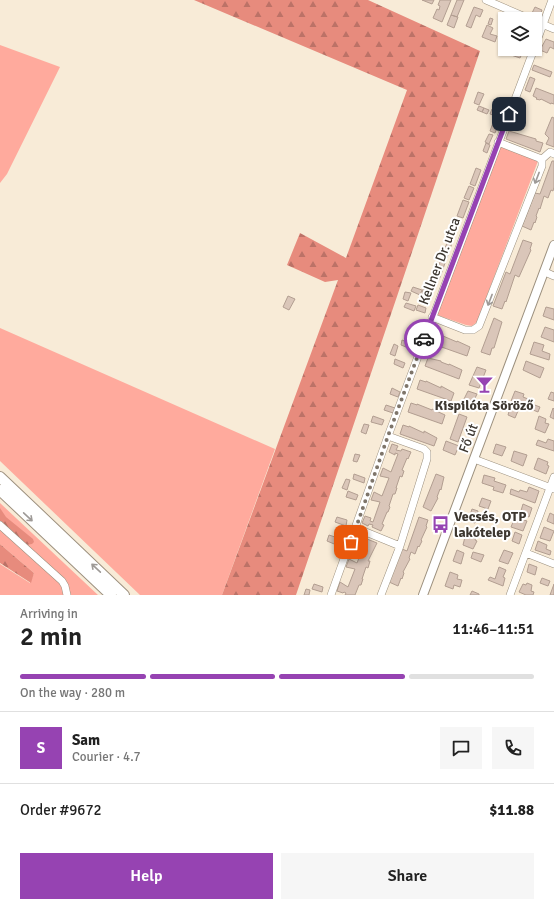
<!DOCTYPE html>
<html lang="en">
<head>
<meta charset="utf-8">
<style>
  :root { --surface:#fff; --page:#f6f6f6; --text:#222; --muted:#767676; --line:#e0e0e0; --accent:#9643b2 }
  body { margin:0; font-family:Signika,sans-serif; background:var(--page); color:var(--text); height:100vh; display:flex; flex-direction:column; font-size:15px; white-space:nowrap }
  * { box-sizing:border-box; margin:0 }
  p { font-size:13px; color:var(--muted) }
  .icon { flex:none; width:22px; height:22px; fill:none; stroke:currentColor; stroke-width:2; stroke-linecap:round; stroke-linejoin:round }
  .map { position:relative; height:595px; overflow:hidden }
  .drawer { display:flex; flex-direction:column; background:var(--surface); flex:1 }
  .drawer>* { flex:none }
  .controls { position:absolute; left:498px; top:12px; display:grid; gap:8px }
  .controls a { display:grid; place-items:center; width:44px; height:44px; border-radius:0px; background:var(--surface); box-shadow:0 1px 3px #0004; font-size:20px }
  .pin { position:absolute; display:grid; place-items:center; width:34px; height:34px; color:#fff; margin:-17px; border-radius:8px; box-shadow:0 2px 6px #0006 }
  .courier { position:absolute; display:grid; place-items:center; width:40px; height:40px; margin:-20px; border:3px solid #9643b2; border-radius:50%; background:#fff; color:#222; box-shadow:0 1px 5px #0007 }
  .headline em { font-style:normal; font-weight:600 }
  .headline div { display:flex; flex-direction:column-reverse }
  .headline { display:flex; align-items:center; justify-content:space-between; height:68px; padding:0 20px }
  h1 { font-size:26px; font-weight:600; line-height:30px }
  .bar { display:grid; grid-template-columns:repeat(4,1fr); gap:6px 4px; align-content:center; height:48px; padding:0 20px }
  .bar i { height:5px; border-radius:3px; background:var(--line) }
  .bar .on { background:var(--accent) }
  .bar p { grid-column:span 4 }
  .line { display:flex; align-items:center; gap:10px; padding:0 20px; border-top:1px solid var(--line) }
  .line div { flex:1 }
  .round { display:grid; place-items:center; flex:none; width:42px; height:42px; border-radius:0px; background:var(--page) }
  .action { display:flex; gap:8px; margin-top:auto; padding:8px 20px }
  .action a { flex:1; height:46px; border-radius:0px; background:var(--accent); color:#fff; font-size:16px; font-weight:600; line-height:46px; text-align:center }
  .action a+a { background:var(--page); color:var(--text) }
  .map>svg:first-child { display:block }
  .green { fill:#ffaa9d }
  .forest { fill:url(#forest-firs) }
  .building { fill:#dac6b9; stroke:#b29e91 }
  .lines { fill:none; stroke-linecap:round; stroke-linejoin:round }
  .minor-casing { stroke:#9c907e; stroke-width:8 }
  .major-casing { stroke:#9c907e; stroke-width:10 }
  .highway-casing { stroke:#9c907e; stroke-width:12 }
  .minor { stroke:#fff; stroke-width:7 }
  .major { stroke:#fff; stroke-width:8 }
  .highway { stroke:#fff; stroke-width:10 }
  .oneway { stroke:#9e9a97 }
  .done { stroke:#7e756a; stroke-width:4; stroke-dasharray:0 7.2 }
  .route { stroke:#9643b2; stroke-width:5 }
  .labels { text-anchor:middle; stroke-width:4; stroke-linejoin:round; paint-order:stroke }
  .street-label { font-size:14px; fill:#3c362f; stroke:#fff }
  .poi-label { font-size:14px; font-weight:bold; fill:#3c362f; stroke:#fff }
</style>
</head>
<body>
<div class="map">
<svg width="554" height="595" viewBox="0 0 554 595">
  <defs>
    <pattern id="forest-firs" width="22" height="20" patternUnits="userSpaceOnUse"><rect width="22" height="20" fill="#e78b7d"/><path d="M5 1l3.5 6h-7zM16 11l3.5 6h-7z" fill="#bc7267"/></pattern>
  </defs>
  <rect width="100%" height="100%" fill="#f8ebd7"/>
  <path class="green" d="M0,45L60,67L7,174L0,183Z
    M500,145L538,161L477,322L472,326L466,325L437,315Z
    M0,328L275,449L222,595H140L0,461Z
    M0,503L98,595H0V564L30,583L34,573L0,544Z"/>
  <path class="forest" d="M194,0H368L480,51L296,595H222L338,280L325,282L287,265L300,233L346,258L407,90Z
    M0,508L6,517L33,539L34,542L32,544L26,545L0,521Z
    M0,544L34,573L31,583L0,563Z"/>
  <path class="building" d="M422,0H434L432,4Z
    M440,0H451L442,22L433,18L437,9L439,10L440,6L438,5Z
    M457,0H464L457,17L451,15Z
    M474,7L483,10L480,17L476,15L471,28L466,26Z
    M535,7L542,10L539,18L531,15Z
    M451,15L458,17L454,28L447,25Z
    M490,18L493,19L491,25L488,24Z
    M487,25L493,28L490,34L497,36L495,42L482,37Z
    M546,39L554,42V49L550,47L547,53L540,50Z
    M510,49H524L520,58L508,54Z
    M534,65L552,72L550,77L532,70Z
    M530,77L535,79L530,92L525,90Z
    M536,88L554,95V104L551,103V104L541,99L540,100L536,99L537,98L533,96Z
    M478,92L484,94L479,105L474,103Z
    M479,106L484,108L482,112L477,110Z
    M484,108L489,110L487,114L482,112Z
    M492,109L502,113L501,118L490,114Z
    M552,117L554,118V147L546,144L549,138L545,134Z
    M493,123L498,125L495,133L490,131Z
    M509,131L536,139V141L543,143L540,152L506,139Z
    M489,134L493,135L489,144L485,142Z
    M486,143L490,145L487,153L483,151Z
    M552,161H554V187L553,191L551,190L548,198L544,196L540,209L539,208L536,216L537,217L535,223L534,222L531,230L522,226L535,193L540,194Z
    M476,168L481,170L475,186L470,184Z
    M469,186L474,188L469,200L464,198Z
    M463,200L469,202L463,218L457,216Z
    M450,235L454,237L447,258L442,256Z
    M523,240L532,243L530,249L531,250L519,277L515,275L506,302L505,301L502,309L493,306L506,272L510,274Z
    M440,262L445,263L439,280L434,278Z
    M413,287L422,290L420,295L411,291Z
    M423,289L431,292L430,296L422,294Z
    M405,292L411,293L408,301L403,299Z
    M288,296L295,299L289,310L283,307Z
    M406,303L416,306L414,311L404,307Z
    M418,305L426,308L425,313L416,310Z
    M546,307L554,309V320L543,316Z
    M494,318L502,322L494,348H492L490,355L481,352Z
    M545,327L554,330V342L541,337Z
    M436,335L442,337L443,336L457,342V341L470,347L467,356L433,344Z
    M402,340L413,344L411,349L401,345Z
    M534,342L544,345L542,351L550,354L549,360L530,354Z
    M394,344L398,346L395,356L390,354Z
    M428,358L441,361V362L449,365V364L462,370L459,379L425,366Z
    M395,359L405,363L403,368L394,364Z
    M526,361L544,368L540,378L523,370Z
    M477,367L486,370L479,388L469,385Z
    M420,380L426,382V381L441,388V386L454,393L451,401L417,389Z
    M392,388L400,392L398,397L390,394Z
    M468,391L477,394L469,411L460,407Z
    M515,391L524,394L523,397L533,401L532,404L540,407L538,412L511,401Z
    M551,392L554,393V401L548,399Z
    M411,403L417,405V404L432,410V409L445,415L442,424L408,412Z
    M386,405L395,408L393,413L384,410Z
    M510,408L518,411L515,418L508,415Z
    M553,408L554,409V419L550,417Z
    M459,414L467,417L458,442L450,439Z
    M373,416L384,420L382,425L371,422Z
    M539,416L546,419L545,423L549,424L545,433L535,429Z
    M364,424L369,425L366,434L361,432Z
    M403,425L409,427V426L424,433V431L437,438L434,446L400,434Z
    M548,439L554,441V451L536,445L538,440L546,443Z
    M446,441L459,446L455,455L443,450Z
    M392,444L398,446L396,450L401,451L402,449L411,452L408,459L407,458L402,470L404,471L402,477L400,476L396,488H397L395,494H393L389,506L390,507L388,512H387L382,524L384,525L381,531L372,527L373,525L369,524L368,526L362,523L365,516L371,518L370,521L373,522L380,502L371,500L374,492L382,496L389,478L380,476L383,468L391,472L398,454L395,453V455L389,452Z
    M496,444L506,447L502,456L493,453Z
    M514,451L527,455L523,466L511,461Z
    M355,454L360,455L357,462L353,461Z
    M538,458L548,462L547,465L549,466L546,474L534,469Z
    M354,474L365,478L364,483L353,479Z
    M436,474L444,477L441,490L440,489L437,497L438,498L431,511L423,507Z
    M484,475L495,478L494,481L506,485L503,493L493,490L494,487L482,483Z
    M346,479L350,480L347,490L342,488Z
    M529,487L539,491L535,503L510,494L511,489L519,492L520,490L527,492Z
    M348,491L358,495L356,500L346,497Z
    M482,498L491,501L488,509L479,506Z
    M523,504L532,508L529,517L520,514Z
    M472,509L478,511L475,523L468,521Z
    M550,513L554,515V524L547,521Z
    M337,517L347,520L346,526L335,522Z
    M419,517L428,520L426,526L427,527L421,540L422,541L419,547L418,546L415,554L411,552L409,558L410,559L403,572L404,573L402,579L401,578L398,586L389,582L402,549L407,551Z
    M515,517L527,521L523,531L511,527Z
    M544,527L554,531L550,541L540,538Z
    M515,532L522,535L519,544L512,541Z
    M464,533L476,537L475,540L477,541L473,549L463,545L465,537H463Z
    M329,535L341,539L339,546L327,541Z
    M358,535L364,537L362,540L366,542L367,539L377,543L368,561H370L368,568L366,567L362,579H363L361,585H359L355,595H345L346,593L344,592L343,593L337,591L340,582L348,587L355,569L346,567L349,559L357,563L364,545L361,544L360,545L355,543Z
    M538,541L547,545L546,549L551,551L550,555L535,550Z
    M457,550L464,553L461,564L453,561Z
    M504,550L513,553L508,564L499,561Z
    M473,552L484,555L481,562L471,558Z
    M529,564L537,567L535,575L527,572Z
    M499,567L506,570L503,577L505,578L503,586L488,580L490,577L495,579Z
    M450,572L458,575L457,579L462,580L460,587L454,585L453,589L445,586Z
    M542,578L550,581L548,586L540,583Z
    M527,583L532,585L531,591L534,592L533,595H526L519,592L523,584L526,585Z
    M314,584L323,587L322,592L312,589Z
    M554,584V595H550Z
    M306,589L310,590L309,595H304Z
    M472,591L479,594V595H470Z"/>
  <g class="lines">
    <defs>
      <path id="minor" d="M486,0L530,19
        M535,21L554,29
        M535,46L552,0
        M541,160L550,152L554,154
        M545,272L554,276
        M432,317L465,330H473L479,326L542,166V161L539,158L498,142
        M474,459L554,489
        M0,525L62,581L65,586L67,595
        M356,528L400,546
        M526,553L554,564
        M331,595L388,436L534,49
        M381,595L400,546L427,459V452L424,449L388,436
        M510,595L554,477"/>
      <path id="major" d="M423,595L554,245"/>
      <path id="highway" d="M0,477L124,595
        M0,490L111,595"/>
    </defs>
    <use href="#minor" class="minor-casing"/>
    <use href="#major" class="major-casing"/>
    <use href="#highway" class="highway-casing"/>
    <use href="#minor" class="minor"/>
    <use href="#major" class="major"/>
    <use href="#highway" class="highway"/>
  </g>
  <defs><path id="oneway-shaft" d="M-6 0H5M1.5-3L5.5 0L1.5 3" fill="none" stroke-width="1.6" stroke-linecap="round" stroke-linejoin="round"/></defs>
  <g class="oneway">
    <use href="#oneway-shaft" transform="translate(537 178) rotate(111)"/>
    <use href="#oneway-shaft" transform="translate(490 300) rotate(111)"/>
    <use href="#oneway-shaft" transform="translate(28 517) rotate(43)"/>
    <use href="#oneway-shaft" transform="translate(96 568) rotate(-137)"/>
  </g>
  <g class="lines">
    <path class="done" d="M351,542L388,436L424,339"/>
    <path class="route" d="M424,339L509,114"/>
  </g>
  <defs>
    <symbol id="bar-bare" viewBox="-9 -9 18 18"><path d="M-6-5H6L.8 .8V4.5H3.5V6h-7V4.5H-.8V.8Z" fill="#9643b2" stroke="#fff" stroke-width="2.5" paint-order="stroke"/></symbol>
    <symbol id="bus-bare" viewBox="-9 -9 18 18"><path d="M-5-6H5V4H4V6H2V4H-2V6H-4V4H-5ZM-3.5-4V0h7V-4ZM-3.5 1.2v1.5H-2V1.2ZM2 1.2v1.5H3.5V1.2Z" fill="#9643b2" stroke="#fff" stroke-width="2.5" paint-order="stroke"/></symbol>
  </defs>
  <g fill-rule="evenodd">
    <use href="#bar-bare" x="472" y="372" width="25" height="25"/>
    <use href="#bus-bare" x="428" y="512" width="25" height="25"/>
  </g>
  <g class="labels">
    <g class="street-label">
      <text transform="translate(439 261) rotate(-69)" y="5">Kellner Dr. utca</text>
      <text transform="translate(468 438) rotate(-69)" y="5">Fő út</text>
    </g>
    <g class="poi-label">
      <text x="484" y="410">Kispilóta Söröző</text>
      <text x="454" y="521" text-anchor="start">Vecsés, OTP<tspan x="454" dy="16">lakótelep</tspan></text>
    </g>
  </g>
</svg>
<div class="controls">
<a><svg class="icon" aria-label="layers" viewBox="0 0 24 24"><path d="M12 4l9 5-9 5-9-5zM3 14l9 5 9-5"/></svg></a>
</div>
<div class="pin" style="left:351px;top:542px;background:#ea580c"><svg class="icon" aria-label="bag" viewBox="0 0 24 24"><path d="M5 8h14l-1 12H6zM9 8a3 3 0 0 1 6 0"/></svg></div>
<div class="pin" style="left:509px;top:114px;background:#1f2937"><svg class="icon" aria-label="home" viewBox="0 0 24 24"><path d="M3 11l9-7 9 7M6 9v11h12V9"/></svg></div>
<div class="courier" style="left:424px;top:339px"><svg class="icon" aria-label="car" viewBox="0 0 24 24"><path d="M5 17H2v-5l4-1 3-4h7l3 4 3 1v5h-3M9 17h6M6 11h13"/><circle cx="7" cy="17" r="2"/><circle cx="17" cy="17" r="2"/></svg></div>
</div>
<section class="drawer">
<div class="headline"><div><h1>2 min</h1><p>Arriving in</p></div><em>11:46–11:51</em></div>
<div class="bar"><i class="on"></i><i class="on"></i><i class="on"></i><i></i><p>On the way · 280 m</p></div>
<div class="line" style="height:72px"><b class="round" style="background:var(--accent);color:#fff">S</b><div><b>Sam</b><p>Courier · 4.7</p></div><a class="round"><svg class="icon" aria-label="chat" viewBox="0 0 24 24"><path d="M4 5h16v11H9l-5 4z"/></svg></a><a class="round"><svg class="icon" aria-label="phone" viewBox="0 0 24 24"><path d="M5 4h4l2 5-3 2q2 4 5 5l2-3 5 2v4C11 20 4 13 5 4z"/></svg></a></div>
<div class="line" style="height:52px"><div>Order #9672</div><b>$11.88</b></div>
<div class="action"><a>Help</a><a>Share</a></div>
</section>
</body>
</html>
